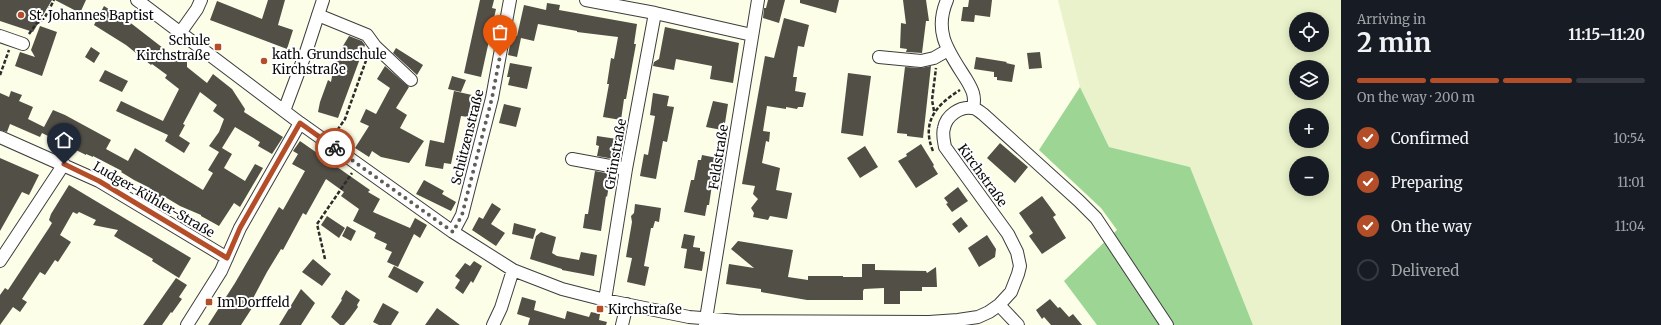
<!DOCTYPE html>
<html lang="en">
<head>
<meta charset="utf-8">
<style>
  :root { --surface:#171b24; --page:#242831; --text:#f1f3f6; --muted:#9ea1a6; --line:#363941; --accent:#b44e28 }
  body { margin:0; font-family:Merriweather,serif; background:var(--page); color:var(--text); height:100vh; display:flex; flex-direction:column; font-size:15px; white-space:nowrap }
  * { box-sizing:border-box; margin:0 }
  p { font-size:13px; color:var(--muted) }
  .icon { flex:none; width:22px; height:22px; fill:none; stroke:currentColor; stroke-width:2; stroke-linecap:round; stroke-linejoin:round }
  .map { position:relative; flex:1; overflow:hidden }
  .panel { display:flex; flex-direction:column; background:var(--surface); width:320px }
  .panel>* { flex:none }
  .fabs { position:absolute; left:1289px; top:12px; display:grid; gap:8px }
  .fabs a { display:grid; place-items:center; width:40px; height:40px; border-radius:50%; background:var(--surface); box-shadow:0 2px 10px #0003; font-size:20px }
  .pin { position:absolute; display:grid; place-items:center; width:34px; height:34px; color:#fff; margin:-41px -17px; border-radius:50% 50% 50% 0; rotate:-45deg; box-shadow:0 0 4px #0007 }
  .pin .icon { rotate:45deg }
  .courier { position:absolute; display:grid; place-items:center; width:40px; height:40px; margin:-20px; border:3px solid #b44e28; border-radius:50%; background:#fff; color:#222; box-shadow:0 1px 5px #0007 }
  .summary em { font-style:normal; font-weight:700 }
  .summary div { display:flex; flex-direction:column-reverse }
  .summary { display:flex; align-items:center; justify-content:space-between; height:68px; padding:0 16px }
  h1 { font-size:26px; font-weight:700; line-height:30px }
  .bar { display:grid; grid-template-columns:repeat(4,1fr); gap:6px 4px; align-content:center; height:48px; padding:0 16px }
  .bar i { height:5px; border-radius:3px; background:var(--line) }
  .bar .active { background:var(--accent) }
  .bar p { grid-column:span 4 }
  ol { padding:0 16px; list-style:none }
  li { display:flex; align-items:center; gap:12px; height:44px }
  li p { margin-inline-start:auto }
  li .icon { padding:4px; border-radius:50%; background:var(--accent); color:#fff; stroke-width:4 }
  li:last-child { color:var(--muted) }
  li i { width:22px; height:22px; border:2px solid var(--line); border-radius:50% }
  main { display:flex; flex:1; min-height:0 }
  .map>svg:first-child { display:block }
  .farmland { fill:#e9f2ca; fill-rule:evenodd }
  .forest { fill:#9dd694 }
  .building { fill:#524f47 }
  .lines { fill:none; stroke-linecap:round; stroke-linejoin:round }
  .minor-casing { stroke:#3d3d3d; stroke-width:14 }
  .path { stroke:#2c2c2c; stroke-width:2.5; stroke-dasharray:4 2; stroke-linecap:butt }
  .minor { stroke:#fff; stroke-width:12 }
  .done { stroke:#5f5f58; stroke-width:4; stroke-dasharray:0 7.2 }
  .route { stroke:#b44e28; stroke-width:5 }
  .poi-dot { fill:#b44e28; stroke:#fff; stroke-width:1.5 }
  .labels { text-anchor:middle; stroke-width:4; stroke-linejoin:round; paint-order:stroke }
  .poi-label { font-size:13px; fill:#0a0a0a; stroke:#fff; text-anchor:start }
  .street-label { font-size:13px; fill:#0a0a0a; stroke:#fff }
</style>
</head>
<body>
<main>
<div class="map">
<svg width="1341" height="325" viewBox="0 0 1341 325">
  <rect width="100%" height="100%" fill="#fcfee8"/>
  <path class="farmland" d="M1058,0H1341V325H1253L1190,167L1109,147L1080,87ZM1296,19H1322V45H1296ZM1296,67H1322V93H1296ZM1296,115H1322V141H1296ZM1296,163H1322V189H1296Z"/>
  <path class="forest" d="M1080,87L1109,147L1190,167L1253,325H1097L1064,281L1117,230L1101,208L1039,150Z"/>
  <path class="building" d="M0,0H52L33,32L0,21Z
    M55,0H86L80,13Z
    M268,0H285L278,25L293,30L287,49L210,20L217,1L262,19Z
    M480,0H494L492,8L496,9L481,77L464,73Z
    M768,0H785L779,23L763,18L764,8H766Z
    M800,0H839L836,13L800,3Z
    M903,0H926L929,21H926L922,53L906,52L907,49L900,48L901,23L906,24Z
    M969,0H992L990,17L975,15L974,22L961,21L963,7H968Z
    M547,3L560,5L559,10L637,24L634,44H636L626,99H624L621,120L603,117L609,84H607L611,58L614,59L618,37L577,32V31L538,24L534,41L521,38L517,57L508,55L512,34L517,36L524,5L546,10Z
    M104,6L132,24L181,62L187,61V67L207,83L213,74L232,89L245,109L244,112L283,137L272,154L258,146L260,142L235,127L222,148L232,154L224,168L245,181L255,164L263,168L240,207L234,203L219,226L201,216V215L180,206L165,197L164,198L161,196V198L148,190L150,188L134,180L121,172L122,171L93,156V157L86,154V155L42,133L40,137L10,124L7,132L0,130V93L9,97L11,91L22,95L19,101L33,107L28,119L44,127L53,110L65,115L111,140L106,149L128,161L135,148L203,190L213,173L208,170L219,152L209,146L219,132L224,119L213,111L217,105L200,92L183,124L185,125L179,136L190,143L184,153L165,141L168,135L116,111L121,101L163,121L179,89L165,78L167,75L152,64L151,65L126,45L94,25Z
    M784,18L809,25L804,47L798,46L793,77H797L795,91L806,93L803,107H798L797,109L786,107V109L767,106L763,131L770,132L769,142L766,141L762,163L780,168L776,190L792,193L787,219L770,216L768,220L753,217L754,213L751,208L758,199L753,194L755,186L742,184L765,56L774,58Z
    M40,26L57,32L42,76L15,66L20,52L35,57L31,50Z
    M665,27L739,43L733,83L710,79L712,66L676,59L674,70L653,66L654,62L659,59Z
    M349,36L362,41L365,45L338,118L318,112L320,102L328,80L331,82L335,59Z
    M91,47L100,53L94,63L85,57Z
    M396,48L423,65L417,75L393,53Z
    M1040,52L1042,68L1029,69L1027,53Z
    M976,57L1007,62L1006,63L1015,65L1012,82L997,80V77H994V72L974,69Z
    M510,63L532,67L527,89L508,85L510,77H507Z
    M385,66L409,87L396,108L407,115L400,128L424,141L409,163L381,157L372,151L369,157L355,148L369,126L360,122L366,109L376,114L390,88L377,79Z
    M931,66L923,138L907,136V134L897,133L905,67L921,68Z
    M105,70L128,81L122,92L99,81Z
    M848,73L871,76L863,136L841,133Z
    M452,76L466,80L461,92L448,89Z
    M454,91L472,95L468,117L461,116L451,164L444,163L443,169L425,166L430,140L444,143Z
    M653,93L669,96L667,106L674,107L667,142L663,141L656,179L640,176L644,154L648,155L655,116L650,115Z
    M713,101L728,104L725,123L723,122L722,130L706,127Z
    M504,104L521,108L516,127L499,123Z
    M597,136L617,139L614,159L597,156L599,146L596,145Z
    M300,141L370,190L368,192L380,199L373,212L410,228L415,218L427,225L420,238L414,234L398,267L387,262L392,252L385,249L387,244L374,238L376,233L353,221L359,209L341,196L344,192L326,179L306,215L303,213L283,250L281,249L267,272L249,306L252,308L241,325H208L235,283L279,207L283,210L305,171L292,164L298,154L293,151Z
    M1000,143L1028,167L1015,183L987,158Z
    M921,144L934,165L933,166L938,174L916,188L898,161L907,156L906,154Z
    M865,146L878,167L860,178L847,158Z
    M702,155L717,158L716,163L720,164L717,179L713,178L709,205H707L705,216L684,212L691,180H694L698,160H701Z
    M0,158L39,175L29,195L22,192L0,231Z
    M595,171L611,174L607,197L606,196L601,231L583,228L585,214H588Z
    M424,180L444,191L442,194L456,202L451,211L416,194Z
    M69,185L191,258L179,278L152,261L153,259L114,236L118,230L93,225L96,220L79,212L77,214L73,212L60,235L71,242L58,262L55,260L45,275L40,272L22,299L27,302L20,312L13,307L0,325V295L5,288L8,290L49,228L52,223L49,220L51,214Z
    M958,187L968,201L952,212L946,204L948,203L944,198Z
    M1042,196L1056,215L1053,217L1066,238L1042,254L1029,236L1033,233L1019,213Z
    M492,203L501,209L491,224L505,233L496,246L472,230L479,217L483,219Z
    M635,204L661,208L659,222L655,221L653,228H651L644,266L649,267L645,286L627,282L632,258L626,257L632,222L631,216L634,213Z
    M327,216L345,228L339,238L321,225Z
    M961,217L968,226L959,233L952,224Z
    M514,223L536,229L533,239L512,234Z
    M347,226L356,231L351,241L342,236Z
    M541,232L556,237L552,253L557,256L579,260L581,252L597,255L594,276L562,270V269L530,259L536,236Z
    M684,234L695,236L693,247L700,248V251L705,252L702,271L684,268L687,249L681,248Z
    M987,235L996,249L995,257L979,267L968,248Z
    M738,241L793,250L788,277L808,280V276H843V277H862V264H875V270L926,271L927,273L936,267L937,287H922V291H900V304H884V288L864,289L863,291V300H807L761,292V289L726,284L729,264L754,268L731,249Z
    M313,259L331,274L322,286L302,272Z
    M474,261L482,266L473,283L471,281L463,294L455,288L460,280L455,276L465,263L470,266Z
    M394,266L424,282L417,293L388,277Z
    M176,278L187,285L179,297L182,299L172,313L171,312L162,325H143Z
    M301,289L315,303L301,325H279Z
    M346,290L360,300L357,305L358,307L350,318L344,325H340L331,317L342,300L341,299Z
    M522,297L536,301L534,310L565,319L567,311L589,317L591,312L600,314L599,320L607,322L606,325H528L530,318L517,314Z
    M1050,299L1058,308L1060,307L1069,317L1073,314L1082,325H1051L1044,317L1042,319L1036,310Z
    M383,303L399,312L391,325H379L373,322Z
    M437,308L460,325H425Z"/>
  <g class="lines">
    <defs>
      <path id="minor" d="M137,0L300,123L453,232L513,270L562,289L605,300L689,317L738,321L929,322L958,320L978,317L989,312L999,305L1011,292L1018,274L1020,266L1017,252L1008,234L945,147C944,141 942,134 944,128C946,116 960,106 972,108C976,108 980,112 983,114L1079,201L1096,218L1167,325
        M586,0L655,13L752,35
        M947,0C933,33 949,52 966,79C972,89 976,96 973,108
        M318,15L367,35L375,46L411,80
        M180,33L197,9L201,0
        M0,36L23,44
        M879,57L921,61L934,58L948,50
        M284,111L306,52L323,0
        M0,137L99,181L227,258
        M572,159L626,169
        M453,232L462,215L492,98L510,0
        M0,261L64,164
        M605,300L626,169L655,13
        M999,305L1018,325
        M187,325L221,271L240,228L300,123
        M493,325L501,308L513,270
        M622,325L627,304
        M705,325L758,0"/>
    </defs>
    <use href="#minor" class="minor-casing"/>
    <path class="path" d="M29,34L36,24L44,19L54,0
      M0,75L9,50
      M934,111L932,100L936,68
      M334,135L345,119L368,55
      M933,151C921,122 936,105 960,90
      M325,259L317,224L352,173"/>
    <use href="#minor" class="minor"/>
  </g>
  <g class="lines">
    <path class="done" d="M335,148L453,232L462,215L492,98L500,56"/>
    <path class="route" d="M64,164L99,181L227,258L240,228L300,123L335,148"/>
  </g>
  <g class="poi-dot">
    <circle cx="21" cy="15" r="4"/>
    <rect x="214" y="43" width="8" height="8" rx="2"/>
    <circle cx="264" cy="61" r="4"/>
    <rect x="205" y="298" width="8" height="8" rx="2"/>
    <rect x="596" y="305" width="8" height="8" rx="2"/>
  </g>
  <g class="labels">
    <g class="poi-label">
      <text x="29" y="20">St. Johannes Baptist</text>
      <text x="210" y="45" text-anchor="end">Schule<tspan x="210" dy="15">Kirchstraße</tspan></text>
      <text x="272" y="59">kath. Grundschule<tspan x="272" dy="15">Kirchstraße</tspan></text>
      <text x="217" y="307">Im Dorffeld</text>
      <text x="608" y="314">Kirchstraße</text>
    </g>
    <g class="street-label">
      <text transform="translate(467 137) rotate(-76)" y="5">Schützenstraße</text>
      <text transform="translate(615 154) rotate(-80)" y="5">Grünstraße</text>
      <text transform="translate(718 157) rotate(-81)" y="5">Feldstraße</text>
      <text transform="translate(983 175) rotate(54)" y="5">Kirchstraße</text>
      <text transform="translate(154 199) rotate(30)" y="5">Ludger-Kühler-Straße</text>
    </g>
  </g>
</svg>
<div class="fabs">
<a><svg class="icon" aria-label="locate" viewBox="0 0 24 24"><circle cx="12" cy="12" r="6"/><path d="M12 2v4M12 18v4M2 12h4M18 12h4"/></svg></a>
<a><svg class="icon" aria-label="layers" viewBox="0 0 24 24"><path d="M12 4l9 5-9 5-9-5zM3 14l9 5 9-5"/></svg></a>
<a>+</a>
<a>−</a>
</div>
<div class="pin" style="left:500px;top:56px;background:#ea580c"><svg class="icon" aria-label="bag" viewBox="0 0 24 24"><path d="M5 8h14l-1 12H6zM9 8a3 3 0 0 1 6 0"/></svg></div>
<div class="pin" style="left:64px;top:164px;background:#1f2937"><svg class="icon" aria-label="home" viewBox="0 0 24 24"><path d="M3 11l9-7 9 7M6 9v11h12V9"/></svg></div>
<div class="courier" style="left:335px;top:148px"><svg class="icon" aria-label="bike" viewBox="0 0 24 24"><circle cx="6" cy="16" r="4"/><circle cx="18" cy="16" r="4"/><path d="M6 16l4-8h5l3 8M10 8l3 8H6M13 5h3"/></svg></div>
</div>
<section class="panel">
<div class="summary"><div><h1>2 min</h1><p>Arriving in</p></div><em>11:15–11:20</em></div>
<div class="bar"><i class="active"></i><i class="active"></i><i class="active"></i><i></i><p>On the way · 200 m</p></div>
<ol>
<li><svg class="icon" aria-label="check" viewBox="0 0 24 24"><path d="M5 12l5 5 9-10"/></svg>Confirmed<p>10:54</p></li>
<li><svg class="icon" aria-label="check" viewBox="0 0 24 24"><path d="M5 12l5 5 9-10"/></svg>Preparing<p>11:01</p></li>
<li><svg class="icon" aria-label="check" viewBox="0 0 24 24"><path d="M5 12l5 5 9-10"/></svg>On the way<p>11:04</p></li>
<li><i></i>Delivered</li>
</ol>
</section>
</main>
</body>
</html>
